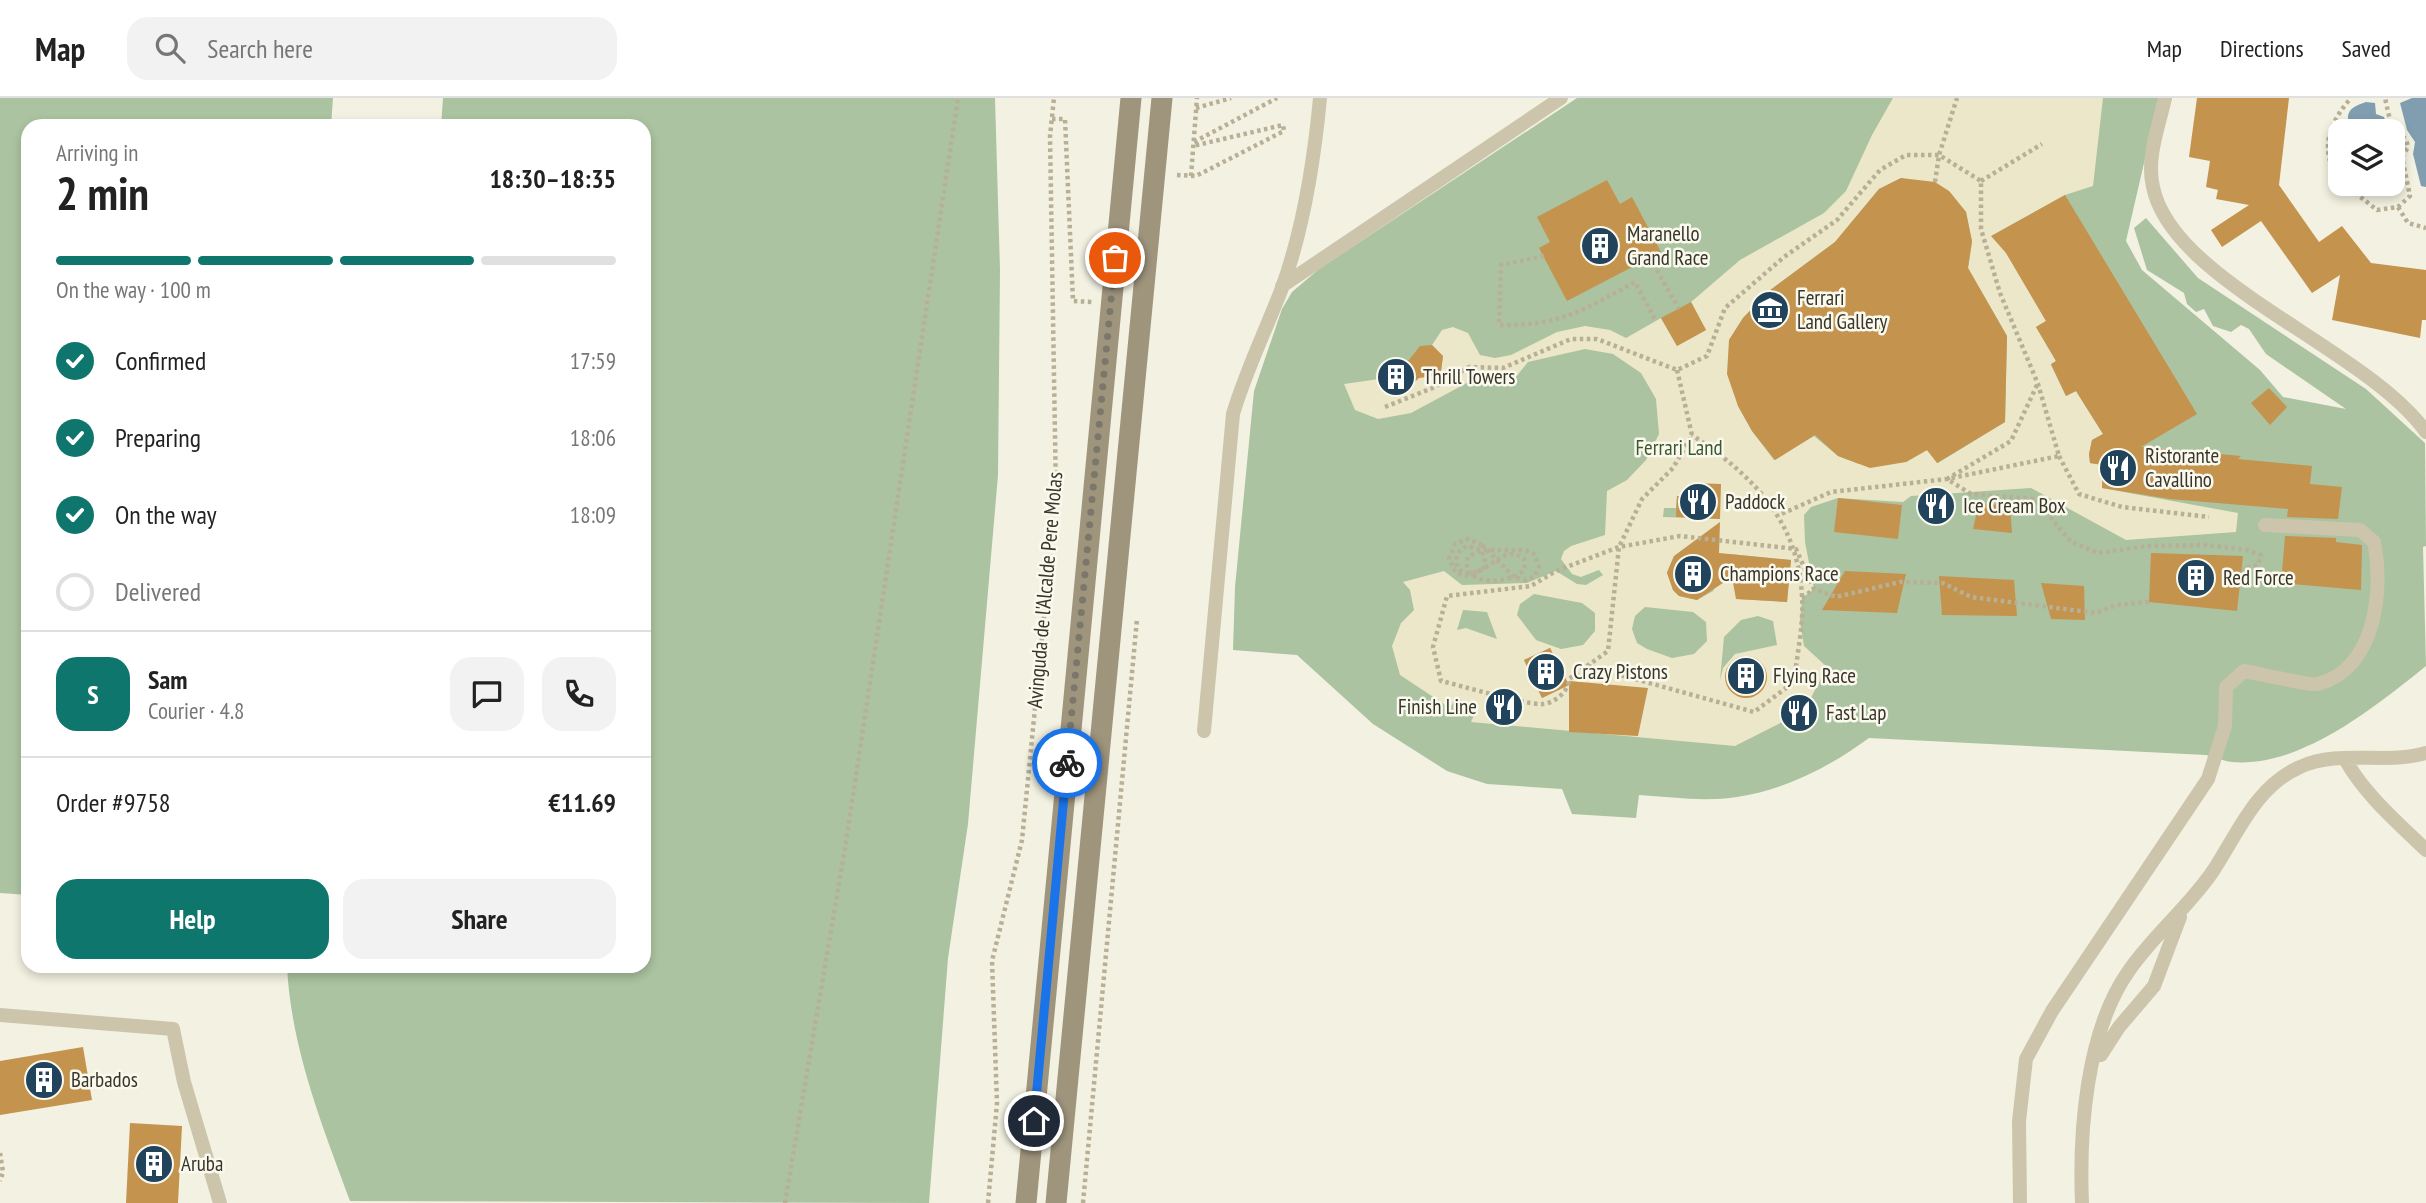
<!DOCTYPE html>
<html lang="en">
<head>
<meta charset="utf-8">
<style>
  :root { --surface:#fff; --page:#f2f2f2; --text:#222; --muted:#767676; --line:#e0e0e0; --accent:#0f766e }
  body { margin:0; font-family:"PT Sans Narrow",sans-serif; background:var(--page); color:var(--text); height:100vh; display:flex; flex-direction:column; font-size:26px; white-space:nowrap }
  * { box-sizing:border-box; margin:0 }
  p { font-size:23px; color:var(--muted) }
  .icon { flex:none; width:38px; height:38px; fill:none; stroke:currentColor; stroke-width:2; stroke-linecap:round; stroke-linejoin:round }
  .map { position:relative; flex:1; overflow:hidden }
  .drawer { position:absolute; left:21px; top:21px; width:630px; height:854px; display:flex; flex-direction:column; background:var(--surface); border-radius:21px; box-shadow:0 4px 10px #0003 }
  .drawer>* { flex:none }
  .fabs { position:absolute; left:2328px; top:21px; display:grid; gap:14px }
  .fabs a { display:grid; place-items:center; width:77px; height:77px; border-radius:14px; background:var(--surface); box-shadow:0 4px 10px #0003; font-size:35px }
  .pin { position:absolute; display:grid; place-items:center; width:60px; height:60px; color:#fff; margin:-30px; border:4px solid #fff; border-radius:50%; box-shadow:0 2px 7px #0007 }
  .courier { position:absolute; display:grid; place-items:center; width:70px; height:70px; margin:-35px; border:5px solid #1a73e8; border-radius:50%; background:#fff; color:#222; box-shadow:0 2px 9px #0007 }
  .summary em { font-style:normal; font-weight:600 }
  .summary div { display:flex; flex-direction:column-reverse }
  .summary { display:flex; align-items:center; justify-content:space-between; height:119px; padding:0 35px }
  h1 { font-size:46px; font-weight:600; line-height:52px }
  .bar { display:grid; grid-template-columns:repeat(4,1fr); gap:10px 7px; align-content:center; height:84px; padding:0 35px }
  .bar i { height:9px; border-radius:5px; background:var(--line) }
  .bar .on { background:var(--accent) }
  .bar p { grid-column:span 4 }
  .line { display:flex; align-items:center; gap:18px; padding:0 35px; border-top:2px solid var(--line) }
  .line div { flex:1 }
  .round { display:grid; place-items:center; flex:none; width:74px; height:74px; border-radius:21px; background:var(--page) }
  ol { padding:0 35px; list-style:none }
  li { display:flex; align-items:center; gap:21px; height:77px }
  li p { margin-inline-start:auto }
  li .icon { padding:7px; border-radius:50%; background:var(--accent); color:#fff; stroke-width:4 }
  li:last-child { color:var(--muted) }
  li i { width:38px; height:38px; border:4px solid var(--line); border-radius:50% }
  .cta { display:flex; gap:14px; margin-top:auto; padding:14px 35px }
  .cta a { flex:1; height:80px; border-radius:21px; background:var(--accent); color:#fff; font-size:28px; font-weight:600; line-height:80px; text-align:center }
  .cta a+a { background:var(--page); color:var(--text) }
  header { display:flex; align-items:center; gap:42px; box-sizing:border-box; height:98px; padding:0 35px; background:var(--surface); border-bottom:2px solid var(--line) }
  header strong { font-size:33px }
  nav { display:flex; gap:38px; margin-inline-start:auto; font-size:24px }
  .search { width:490px; height:63px; background:var(--page); display:flex; align-items:center; gap:18px; box-sizing:border-box; padding:0 24px; border-radius:21px; color:var(--muted); font-size:26px }
  .map>svg:first-child { display:block }
  .green { fill:#abc3a0 }
  .plaza { fill:#ebe7c8; fill-rule:evenodd }
  .water { fill:#809eb0 }
  .building { fill:#c4934e }
  .lines { fill:none; stroke-linecap:round; stroke-linejoin:round }
  .path { stroke:#b8b096; stroke-width:4.5; stroke-dasharray:3.5 3.5; stroke-linecap:butt }
  .lane { stroke:#ccc5ac; stroke-width:14 }
  .secondary { stroke:#9f957d; stroke-width:21 }
  .path-bridge { stroke:#b8b096; stroke-width:4.5; stroke-dasharray:3.5 3.5; stroke-linecap:butt }
  .done { stroke:#7b776b; stroke-width:7; stroke-dasharray:0 12.6 }
  .route { stroke:#1a73e8; stroke-width:9 }
  .labels { text-anchor:middle; stroke-width:5; stroke-linejoin:round; paint-order:stroke }
  .poi-label { font-size:21px; fill:#3a352b; stroke:#faf9ed; text-anchor:start }
  .park-label { font-size:21px; fill:#3b582f; stroke:#faf9ed }
  .street-label { font-size:21px; fill:#3a352b; stroke:#faf9ed }
</style>
</head>
<body>
<header>
<strong>Map</strong>
<div class="search"><svg class="icon" aria-label="search" viewBox="0 0 24 24"><circle cx="10" cy="10" r="6"/><path d="M15 15l6 6"/></svg>Search here</div>
<nav><a>Map</a><a>Directions</a><a>Saved</a></nav>
</header>
<div class="map">
<svg width="2426" height="1105" viewBox="0 0 2426 1105">
  <rect width="100%" height="100%" fill="#f3f1e1"/>
  <path class="green" d="M0,0H333L331,28H28V797L0,795Z
    M443,0H995L1000,172L998,377L968,726L948,860L929,1105L350,1103C322,1027 291,950 287,868H644V28H441Z
    M1577,0H2159L2126,143L2142,172L2260,272L2283,299L2346,311L2266,256L2249,231L2241,227L2231,234L2213,228L2204,211L2196,214L2187,206L2184,195L2147,172L2134,130L2146,120L2198,180L2366,291L2425,345L2426,448L2423,449L2426,568C2376,608 2301,670 2232,664C2223,663 2214,659 2206,657L1869,640C1831,668 1785,692 1737,699C1705,704 1671,699 1639,697L1636,720L1572,716L1562,691L1487,686L1447,673L1373,626L1297,557L1233,552L1235,489L1254,293L1282,211L1292,194L1319,171Z"/>
  <path class="plaza" d="M1893,0H2103L2093,88L2065,97L2004,131L1999,134L1998,141L2046,223L2036,229L2056,263L2051,267L2066,298L2076,293L2103,336L2092,342L2089,356L2090,365L2103,367L2102,390L2238,415L2236,434L2126,442L2031,390L1911,398L1903,404L1838,400L1811,409L1804,417L1805,444L1814,491L1802,500L1800,524L1804,548L1827,569L1804,613L1735,648L1471,624L1477,611L1456,599L1450,610L1400,577L1392,548L1401,525L1414,512L1410,492L1403,484L1444,473L1462,487L1527,485L1556,473L1577,486L1586,487L1603,477L1599,472L1581,479L1572,476L1561,461L1564,453L1571,448L1605,437L1607,393L1627,382L1646,362L1659,336L1656,301L1641,275L1613,256L1585,251L1528,264L1515,280L1478,279L1411,315L1378,321L1355,312L1344,286L1379,281L1395,297L1403,295L1411,288L1413,277L1427,279L1441,273L1443,258L1432,247L1442,232L1453,229L1468,235L1480,257L1495,260L1511,257L1557,234L1585,228L1610,232L1626,240L1661,220L1677,248L1706,232L1691,204L1740,162L1824,115L1846,93L1872,37ZM1901,80L1949,93L1966,114L1972,144L1968,170L2007,238L2005,324L1938,365L1927,352L1906,364L1859,366L1838,358L1814,338L1774,362L1752,333L1738,308L1729,242L1743,220L1769,193L1835,144L1879,91ZM1677,398H1691L1720,421L1663,419L1664,410H1676ZM1729,456L1791,462L1787,504L1737,501ZM1674,458L1717,486L1713,493L1697,502L1679,498L1673,492L1667,474ZM1534,496L1582,505L1595,515V533L1583,547L1561,551L1536,542L1517,517L1520,506ZM1645,509L1693,514L1706,524L1707,543L1694,556L1672,560L1647,551L1637,545L1632,531L1635,518ZM1463,512L1487,514L1497,541L1466,530L1457,532ZM1758,518L1773,523L1777,547L1735,556L1723,570L1720,582L1724,539L1741,522ZM1550,550L1568,587L1542,600L1524,562Z"/>
  <path class="water" d="M2412,0H2426V89L2421,88L2413,56L2415,44L2407,32L2400,5Z
    M2366,4L2375,5L2376,16L2384,19L2388,31L2351,33C2345,16 2347,10 2366,4Z"/>
  <path class="building" d="M2197,0H2289L2279,87L2319,144L2342,128L2371,165L2426,172V222H2422L2420,240L2332,222L2340,177L2312,195L2261,123L2222,149L2211,132L2249,107L2216,101L2218,92L2206,89L2210,63L2189,59Z
    M1901,80L1935,84L1949,93L1966,114L1972,143L1968,170L2007,238L2005,324L1937,365L1927,352L1906,364L1870,370L1838,358L1815,337L1775,362L1752,333L1738,308L1727,276L1729,242L1743,220L1769,193L1835,144L1879,91Z
    M1607,82L1620,106L1632,99L1661,154L1567,203L1539,150L1550,144L1537,119Z
    M2065,97L2197,316L2141,349L2241,358L2238,361L2312,368L2310,386L2342,389L2338,421L2287,419L2288,411L2170,401L2102,390L2103,367L2090,365L2089,356L2092,342L2103,336L2076,293L2066,298L2051,266L2056,263L2036,229L2046,223L2006,155L1991,138Z
    M1691,204L1706,232L1677,248L1661,220Z
    M1432,247L1443,258L1441,273L1435,278L1419,280L1403,295L1395,297L1384,292L1379,281L1383,270L1390,265L1409,262L1420,248Z
    M2269,290L2287,309L2270,327L2251,305Z
    M1691,385L1721,386L1720,421L1676,419L1677,398H1691Z
    M1838,400L1902,407L1898,441L1834,434Z
    M1979,405L2010,408L2012,435L1973,431Z
    M1720,424L1719,455L1791,462L1787,504L1736,501L1732,479L1697,502L1679,498L1673,492L1667,475L1674,458Z
    M2285,438L2336,440V444L2362,447L2361,492L2281,485Z
    M2151,455L2243,458L2237,513L2149,504Z
    M1845,473L1906,476L1897,515L1822,512Z
    M1939,478L2014,482L2017,518L1942,517Z
    M2041,485L2084,488L2085,522L2051,521Z
    M1550,550L1569,587L1542,600L1524,562Z
    M1725 579a21 21 0 1 1 42 0a21 21 0 1 1-42 0Z
    M1569,583L1648,590L1638,638L1569,634Z
    M83,949L92,1002L0,1017V963Z
    M130,1025L182,1028L178,1105H126Z"/>
  <g class="lines">
    <path class="path" d="M1196,10L1231,0
      M1052,21H1065L1073,203L1092,204
      M1194,44L1277,0
      M2392,55L2402,59
      M1177,77L1196,78L1284,33L1283,27L1193,48
      M1191,78L1197,0
      M2340,82C2318,53 2329,25 2351,0
      M1981,83L2042,46
      M1935,84L1939,57L1957,0
      M2344,86L2377,112L2398,109L2410,98L2402,59L2408,49L2406,41C2390,32 2389,17 2385,0
      M2398,109L2408,125L2426,130
      M1544,158L1501,167L1499,227C1560,228 1584,212 1635,184L1656,223
      M1650,160L1679,211
      M1677,272L1692,337L1673,370L1642,401L1619,449L1608,553L1569,581C1569,593 1555,605 1543,606C1530,608 1459,587 1441,583L1433,549L1447,498L1531,488L1556,473L1619,449L1680,438L1796,451L1814,491L1836,499L1900,484L1943,485L1971,499L2096,515L2116,507L2149,504
      M2037,287L2011,343L1947,381L1971,396L2035,401L2071,444L2098,455L2147,448L2207,447L2247,452L2261,457L2258,467L2242,471
      M1385,309L1435,289L1469,269L1503,270L1571,241H1597L1677,272L1707,258L1725,210L1784,159L1837,122L1880,72L1906,57H1939L1981,83V131L2000,195L2038,286L2059,358L1947,381L1831,394L1779,417
      M2059,358L2079,396L2122,409L2209,419
      M1482,447L1468,441L1455,446L1449,461L1456,475L1471,479L1484,469L1485,460L1481,452L1467,448C1454,453 1451,473 1468,475C1488,477 1504,444 1524,461L1525,470C1515,487 1458,490 1468,459L1481,452H1525L1534,456L1539,468L1535,478L1525,482L1514,479
      M1802,500L1814,491
      M1588,568L1754,614L1794,584C1797,556 1804,526 1802,498C1798,422 1752,377 1692,337
      M0,1055L3,1074L0,1083
      M785,1105L846,744L958,0
      M988,1105L997,1005L992,863L1022,742L1056,397L1050,38L1054,0
      M1083,1105L1137,521"/>
    <path class="lane" d="M2165,0C2159,28 2146,60 2153,89C2172,184 2366,250 2426,334
      M1282,188L1561,0
      M1204,633L1233,316C1246,272 1266,232 1282,190C1304,129 1314,64 1320,0
      M2345,661C2364,696 2398,725 2426,752
      M0,917L173,931L184,984L220,1105
      M2101,957L2119,929L2154,888L2180,819
      M2020,1105L2019,1023L2026,961L2052,913L2208,681L2225,628L2226,589L2244,573C2256,575 2312,588 2318,586C2375,571 2384,494 2374,444L2360,432L2265,427
      M2082,1105C2079,1035 2086,934 2128,874C2153,837 2188,810 2213,773C2238,735 2256,688 2300,669C2339,651 2386,667 2426,655"/>
    <path class="secondary" d="M1026,1105L1131,0
      M1056,1105L1162,0"/>
    <path class="path-bridge" d="M1482,447L1514,479"/>
  </g>
  <g class="lines">
    <path class="done" d="M1067,665L1115,160"/>
    <path class="route" d="M1034,1023L1067,665"/>
  </g>
  <defs>
    <symbol id="building-disc" viewBox="-11 -11 22 22"><circle r="9.5" fill="#21435b" stroke="#faf9ed"/><path d="M-4-6H4V6H1V3H-1V6H-4ZM-2.5-4.3h1.7v1.8h-1.7ZM.8-4.3h1.7v1.8H.8ZM-2.5-1h1.7V.8h-1.7ZM.8-1h1.7V.8H.8Z" fill="#fff"/></symbol>
    <symbol id="museum-disc" viewBox="-11 -11 22 22"><circle r="9.5" fill="#21435b" stroke="#faf9ed"/><path d="M0-6L6-3V-2H-6V-3ZM-5-1h2V3h-2ZM-1-1h2V3h-2ZM3-1h2V3H3ZM-6 4H6V6H-6Z" fill="#fff"/></symbol>
    <symbol id="restaurant-disc" viewBox="-11 -11 22 22"><circle r="9.5" fill="#21435b" stroke="#faf9ed"/><path d="M-5-6h1v4h1v-4h1v4h1v-4h1v5L-1.5 .5V6h-2V.5L-5-1ZM5-6V6H3V1.5H1.5Q1.5-4 5-6Z" fill="#fff"/></symbol>
  </defs>
  <g fill-rule="evenodd">
    <use href="#building-disc" x="1578" y="126" width="44" height="44"/>
    <use href="#museum-disc" x="1748" y="190" width="44" height="44"/>
    <use href="#building-disc" x="1374" y="257" width="44" height="44"/>
    <use href="#restaurant-disc" x="2096" y="348" width="44" height="44"/>
    <use href="#restaurant-disc" x="1676" y="382" width="44" height="44"/>
    <use href="#restaurant-disc" x="1914" y="386" width="44" height="44"/>
    <use href="#building-disc" x="1671" y="454" width="44" height="44"/>
    <use href="#building-disc" x="2174" y="458" width="44" height="44"/>
    <use href="#building-disc" x="1524" y="552" width="44" height="44"/>
    <use href="#building-disc" x="1724" y="556" width="44" height="44"/>
    <use href="#restaurant-disc" x="1482" y="587" width="44" height="44"/>
    <use href="#restaurant-disc" x="1777" y="593" width="44" height="44"/>
    <use href="#building-disc" x="22" y="960" width="44" height="44"/>
    <use href="#building-disc" x="132" y="1044" width="44" height="44"/>
  </g>
  <g class="labels">
    <g class="poi-label">
      <text x="1627" y="143">Maranello<tspan x="1627" dy="24">Grand Race</tspan></text>
      <text x="1797" y="207">Ferrari<tspan x="1797" dy="24">Land Gallery</tspan></text>
      <text x="1423" y="286">Thrill Towers</text>
      <text x="2145" y="365">Ristorante<tspan x="2145" dy="24">Cavallino</tspan></text>
      <text x="1725" y="411">Paddock</text>
      <text x="1963" y="415">Ice Cream Box</text>
      <text x="1720" y="483">Champions Race</text>
      <text x="2223" y="487">Red Force</text>
      <text x="1573" y="581">Crazy Pistons</text>
      <text x="1773" y="585">Flying Race</text>
      <text x="1477" y="616" text-anchor="end">Finish Line</text>
      <text x="1826" y="622">Fast Lap</text>
      <text x="71" y="989">Barbados</text>
      <text x="181" y="1073">Aruba</text>
    </g>
    <g class="park-label">
      <text x="1679" y="357">Ferrari Land</text>
    </g>
    <g class="street-label">
      <text transform="translate(1045 492) rotate(-85)" y="7">Avinguda de l'Alcalde Pere Molas</text>
    </g>
  </g>
</svg>
<div class="fabs">
<a><svg class="icon" aria-label="layers" viewBox="0 0 24 24"><path d="M12 4l9 5-9 5-9-5zM3 14l9 5 9-5"/></svg></a>
</div>
<div class="pin" style="left:1115px;top:160px;background:#ea580c"><svg class="icon" aria-label="bag" viewBox="0 0 24 24"><path d="M5 8h14l-1 12H6zM9 8a3 3 0 0 1 6 0"/></svg></div>
<div class="pin" style="left:1034px;top:1023px;background:#1f2937"><svg class="icon" aria-label="home" viewBox="0 0 24 24"><path d="M3 11l9-7 9 7M6 9v11h12V9"/></svg></div>
<div class="courier" style="left:1067px;top:665px"><svg class="icon" aria-label="bike" viewBox="0 0 24 24"><circle cx="6" cy="16" r="4"/><circle cx="18" cy="16" r="4"/><path d="M6 16l4-8h5l3 8M10 8l3 8H6M13 5h3"/></svg></div>
<section class="drawer">
<div class="summary"><div><h1>2 min</h1><p>Arriving in</p></div><em>18:30–18:35</em></div>
<div class="bar"><i class="on"></i><i class="on"></i><i class="on"></i><i></i><p>On the way · 100 m</p></div>
<ol>
<li><svg class="icon" aria-label="check" viewBox="0 0 24 24"><path d="M5 12l5 5 9-10"/></svg>Confirmed<p>17:59</p></li>
<li><svg class="icon" aria-label="check" viewBox="0 0 24 24"><path d="M5 12l5 5 9-10"/></svg>Preparing<p>18:06</p></li>
<li><svg class="icon" aria-label="check" viewBox="0 0 24 24"><path d="M5 12l5 5 9-10"/></svg>On the way<p>18:09</p></li>
<li><i></i>Delivered</li>
</ol>
<div class="line" style="height:126px"><b class="round" style="background:var(--accent);color:#fff">S</b><div><b>Sam</b><p>Courier · 4.8</p></div><a class="round"><svg class="icon" aria-label="chat" viewBox="0 0 24 24"><path d="M4 5h16v11H9l-5 4z"/></svg></a><a class="round"><svg class="icon" aria-label="phone" viewBox="0 0 24 24"><path d="M5 4h4l2 5-3 2q2 4 5 5l2-3 5 2v4C11 20 4 13 5 4z"/></svg></a></div>
<div class="line" style="height:91px"><div>Order #9758</div><b>€11.69</b></div>
<div class="cta"><a>Help</a><a>Share</a></div>
</section>
</div>
</body>
</html>
